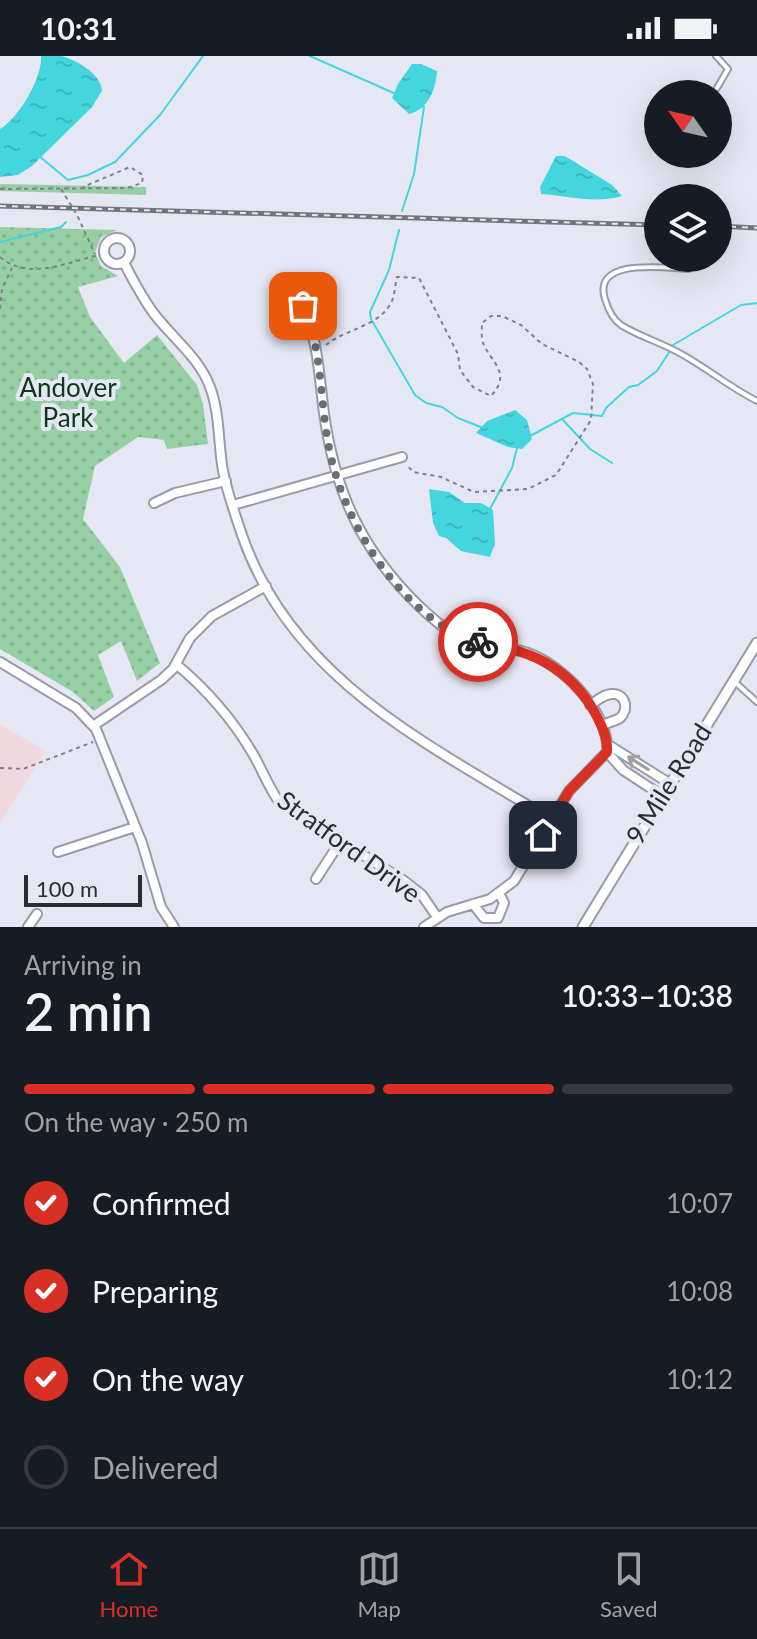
<!DOCTYPE html>
<html lang="en">
<head>
<meta charset="utf-8">
<style>
  :root { --surface:#171b24; --page:#20242c; --text:#f1f3f6; --muted:#9ea1a6; --line:#363941; --accent:#d93025 }
  body { margin:0; font-family:Lato,sans-serif; background:var(--page); color:var(--text); height:100vh; display:flex; flex-direction:column; font-size:30px; white-space:nowrap }
  * { box-sizing:border-box; margin:0 }
  p { font-size:26px; color:var(--muted) }
  .icon { flex:none; width:44px; height:44px; fill:none; stroke:currentColor; stroke-width:2; stroke-linecap:round; stroke-linejoin:round }
  .map { position:relative; height:871px; overflow:hidden }
  .panel { display:flex; flex-direction:column; background:var(--surface); flex:1 }
  .panel>* { flex:none }
  .needle { width:52px; rotate:304deg }
  .controls { position:absolute; left:644px; top:24px; display:grid; gap:16px }
  .controls a { display:grid; place-items:center; width:88px; height:88px; border-radius:50%; background:var(--surface); box-shadow:0 8px 32px #0002; font-size:40px }
  .scale { position:absolute; left:24px; bottom:20px; width:118px; box-sizing:border-box; padding-left:8px; border:4px solid #2b2c31; border-top:0; font-size:22px; line-height:28px; white-space:nowrap; color:#2b2c31; -webkit-text-stroke:6px #e5e8f4; paint-order:stroke }
  .pin { position:absolute; display:grid; place-items:center; width:68px; height:68px; color:#fff; margin:-34px; border-radius:16px; box-shadow:0 4px 12px #0006 }
  .courier { position:absolute; display:grid; place-items:center; width:80px; height:80px; margin:-40px; border:6px solid #d93025; border-radius:50%; background:#fff; color:#222; box-shadow:0 2px 10px #0007 }
  .summary em { font-style:normal; font-weight:600 }
  .summary div { display:flex; flex-direction:column-reverse }
  .summary { display:flex; align-items:center; justify-content:space-between; height:136px; padding:0 24px }
  h1 { font-size:52px; font-weight:600; line-height:60px }
  .bar { display:grid; grid-template-columns:repeat(4,1fr); gap:12px 8px; align-content:center; height:96px; padding:0 24px }
  .bar i { height:10px; border-radius:6px; background:var(--line) }
  .bar .active { background:var(--accent) }
  .bar p { grid-column:span 4 }
  ol { padding:0 24px; list-style:none }
  li { display:flex; align-items:center; gap:24px; height:88px }
  li p { margin-inline-start:auto }
  li .icon { padding:8px; border-radius:50%; background:var(--accent); color:#fff; stroke-width:4 }
  li:last-child { color:var(--muted) }
  li i { width:44px; height:44px; border:4px solid var(--line); border-radius:50% }
  .status { display:flex; justify-content:space-between; align-items:center; height:56px; padding:0 40px; background:var(--surface); direction:ltr }
  .status svg { height:22px; fill:currentColor }
  .tab-bar { display:flex; justify-content:space-around; align-items:center; height:112px; border-top:2px solid var(--line); background:var(--surface); font-size:22px; color:var(--muted) }
  .tab-bar a { display:grid; justify-items:center; gap:4px }
  .tab-bar .active { color:var(--accent) }
  .map>svg:first-child { display:block }
  .education { fill:#f1d7de }
  .park { fill:url(#park-dots) }
  .water { fill:url(#water-ripples) }
  .lines { fill:none; stroke-linecap:round; stroke-linejoin:round }
  .stream { stroke:#44d6de; stroke-width:2 }
  .service-casing { stroke:#999ca8; stroke-width:8 }
  .minor-casing { stroke:#999ca8; stroke-width:12 }
  .tertiary-casing { stroke:#999ca8; stroke-width:13 }
  .path { stroke:#80828a; stroke-width:2; stroke-dasharray:4 4; stroke-linecap:butt }
  .service { stroke:#fff; stroke-width:4 }
  .minor { stroke:#fff; stroke-width:8 }
  .tertiary { stroke:#fff; stroke-width:9 }
  .rail-casing { stroke:#72747b; stroke-width:5 }
  .rail { stroke:#e5e8f4; stroke-width:2; stroke-dasharray:6; stroke-linecap:butt }
  .oneway { stroke:#a0a0a2 }
  .done { stroke:#6c6e75; stroke-width:8; stroke-dasharray:0 14.4 }
  .route { stroke:#d93025; stroke-width:10 }
  .labels { text-anchor:middle; stroke-width:8; stroke-linejoin:round; paint-order:stroke }
  .park-label { font-size:26px; fill:#11361e; stroke:#e5e8f4 }
  .street-label { font-size:26px; fill:#2b2c31; stroke:#e5e8f4 }
</style>
</head>
<body>
<div class="status"><b>10:31</b><svg viewBox="0 0 49 12"><path d="M0 12V9h3v3zM5 12V6h3v6zM10 12V3h3v9zM15 12V0h3v12zM26 1h20v11H26zM47 4h2v5h-2z"/></svg></div>
<div class="map">
<svg width="757" height="871" viewBox="0 0 757 871">
  <defs>
    <pattern id="park-dots" width="8" height="8" patternUnits="userSpaceOnUse" patternTransform="scale(2)"><rect width="8" height="8" fill="#97cfa5"/><path d="M2 2h.1M6 6h.1" fill="none" stroke="#82b28e" stroke-width="1.8" stroke-linecap="round"/></pattern>
    <pattern id="water-ripples" width="26" height="14" patternUnits="userSpaceOnUse" patternTransform="scale(2)"><rect width="26" height="14" fill="#44d6de"/><path d="M2 4q2-2 4 0t4 0M15 11q2-2 4 0t4 0" fill="none" stroke="#3cb8bf"/></pattern>
  </defs>
  <rect width="100%" height="100%" fill="#e5e8f4"/>
  <path class="education" d="M0,668L45,695L0,768Z"/>
  <path class="park" d="M0,128L146,131V139L0,135Z
    M0,171L117,174L101,181L95,196L101,210L118,220L78,231L90,261L124,307L157,279L197,329L203,348L208,388L167,393L164,384L138,381L95,410L83,463L120,511L160,607L137,625L121,585L98,599L114,641L94,655L73,636L0,593Z"/>
  <path class="water" d="M41,0C47,0 55,0 61,0C76,3 102,19 102,35L92,51L32,110L18,119L0,121V73C18,63 43,21 41,0Z
    M412,8H421L437,15C436,33 428,54 409,58L392,42L398,28Z
    M556,100H565L612,129L622,140C594,148 569,140 541,138L540,131Z
    M515,354L527,364L532,383L522,393L508,391L476,377L487,365Z
    M429,433L449,436L465,447H481L493,454L495,488L490,501L461,495L446,482L439,480L433,467Z"/>
  <g class="lines">
    <path class="stream" d="M310,0L396,38
      M39,100L68,124L88,119L115,106L160,59L203,0
      M402,155L414,118L424,51L420,49
      M399,174L389,214L370,256L371,263L415,339L426,347L442,351L458,362L483,372
      M0,186L61,171L66,166
      M673,289L741,249L757,247
      M563,364L590,393L612,407
      M530,380L573,357L602,360L606,352L629,331L638,329L657,315L670,295
      M490,453L512,412L517,392"/>
    <defs>
      <path id="service" d="M716,0L728,13L717,32
        M688,213C665,212 592,201 605,243C608,253 612,263 621,269C640,281 663,287 683,299C708,313 731,332 757,345
        M736,627L757,646"/>
      <path id="minor" d="M104 195a13 13 0 1 1 26 0a13 13 0 1 1-26 0Z
        M124,207C134,225 142,242 155,259C173,282 200,303 210,331C220,357 218,387 223,415C227,436 235,458 242,479C292,624 430,689 552,764
        M303,250C318,284 319,319 324,357C335,436 361,493 418,549C430,560 442,572 457,579C479,589 505,589 528,597C563,609 610,657 607,696L623,714L661,739
        M154,447L175,437L226,425
        M233,449L402,401
        M0,606L76,652L96,673L142,787L161,851L174,871
        M176,608C206,633 233,664 253,698C263,715 268,731 280,747L403,824L422,839L437,861
        M590,649C597,645 605,637 613,638C626,638 629,654 620,662C615,665 607,667 602,669
        M93,670L161,624L173,613L190,582L212,560L266,530
        M607,688L669,727
        M58,796L135,771
        M316,823L340,786
        M473,848L484,862H498L504,847L499,837
        M28,871L37,858
        M424,871L447,856L490,843L514,825L569,735L607,696"/>
      <path id="tertiary" d="M583,871L757,587"/>
    </defs>
    <use href="#service" class="service-casing"/>
    <use href="#minor" class="minor-casing"/>
    <use href="#tertiary" class="tertiary-casing"/>
    <path class="path" d="M0,133L127,132L142,127L143,119L130,111L83,131
      M61,133L77,159L95,198
      M0,201C29,226 70,205 103,198
      M0,253L2,233L12,212
      M326,289C345,273 378,271 391,247C395,240 395,228 397,221L419,222L458,298L460,314L473,331L491,340C512,317 492,308 483,287C481,281 482,273 482,267L491,260H502L521,269L542,288L579,306L587,313L593,328L591,364L556,419L528,433L474,436L441,421L413,416L407,409
      M0,712L23,713L93,686"/>
    <use href="#service" class="service"/>
    <use href="#minor" class="minor"/>
    <use href="#tertiary" class="tertiary"/>
    <defs>
      <path id="rail" d="M0,150L658,169
        M718,170L757,172"/>
    </defs>
    <use href="#rail" class="rail-casing"/>
    <use href="#rail" class="rail"/>
  </g>
  <defs><path id="oneway-shaft" d="M-6 0H5M1.5-3L5.5 0L1.5 3" fill="none" stroke-width="1.6" stroke-linecap="round" stroke-linejoin="round" transform="scale(2)"/></defs>
  <use class="oneway" href="#oneway-shaft" transform="translate(638 707) rotate(-148)"/>
  <g class="lines">
    <path class="done" d="M303,250C324,297 319,350 331,401C347,472 405,565 478,586"/>
    <path class="route" d="M478,586C529,594 567,609 594,655C601,668 608,681 607,696L569,735L543,779"/>
  </g>
  <g class="labels">
    <g class="park-label">
      <text x="68" y="341">Andover<tspan x="68" dy="30">Park</tspan></text>
    </g>
    <g class="street-label">
      <text transform="translate(669 728) rotate(-58)" y="9">9 Mile Road</text>
      <text transform="translate(349 791) rotate(36)" y="9">Stratford Drive</text>
    </g>
  </g>
</svg>
<div class="controls">
<a><svg class="needle" viewBox="-14 -14 28 28"><path d="M0-13l5 13h-10z" fill="#e53935"/><path d="M0 13l5-13h-10z" fill="#9ea1a6"/></svg></a>
<a><svg class="icon" aria-label="layers" viewBox="0 0 24 24"><path d="M12 4l9 5-9 5-9-5zM3 14l9 5 9-5"/></svg></a>
</div>
<div class="scale">100 m</div>
<div class="pin" style="left:303px;top:250px;background:#ea580c"><svg class="icon" aria-label="bag" viewBox="0 0 24 24"><path d="M5 8h14l-1 12H6zM9 8a3 3 0 0 1 6 0"/></svg></div>
<div class="pin" style="left:543px;top:779px;background:#1f2937"><svg class="icon" aria-label="home" viewBox="0 0 24 24"><path d="M3 11l9-7 9 7M6 9v11h12V9"/></svg></div>
<div class="courier" style="left:478px;top:586px"><svg class="icon" aria-label="bike" viewBox="0 0 24 24"><circle cx="6" cy="16" r="4"/><circle cx="18" cy="16" r="4"/><path d="M6 16l4-8h5l3 8M10 8l3 8H6M13 5h3"/></svg></div>
</div>
<section class="panel">
<div class="summary"><div><h1>2 min</h1><p>Arriving in</p></div><em>10:33–10:38</em></div>
<div class="bar"><i class="active"></i><i class="active"></i><i class="active"></i><i></i><p>On the way · 250 m</p></div>
<ol>
<li><svg class="icon" aria-label="check" viewBox="0 0 24 24"><path d="M5 12l5 5 9-10"/></svg>Confirmed<p>10:07</p></li>
<li><svg class="icon" aria-label="check" viewBox="0 0 24 24"><path d="M5 12l5 5 9-10"/></svg>Preparing<p>10:08</p></li>
<li><svg class="icon" aria-label="check" viewBox="0 0 24 24"><path d="M5 12l5 5 9-10"/></svg>On the way<p>10:12</p></li>
<li><i></i>Delivered</li>
</ol>
</section>
<nav class="tab-bar">
<a class="active"><svg class="icon" aria-label="home" viewBox="0 0 24 24"><path d="M3 11l9-7 9 7M6 9v11h12V9"/></svg>Home</a>
<a><svg class="icon" aria-label="map" viewBox="0 0 24 24"><path d="M3 6l6-2 6 2 6-2v14l-6 2-6-2-6 2zM9 4v14M15 6v14"/></svg>Map</a>
<a><svg class="icon" aria-label="saved" viewBox="0 0 24 24"><path d="M7 4h10v16l-5-4-5 4z"/></svg>Saved</a>
</nav>
</body>
</html>
